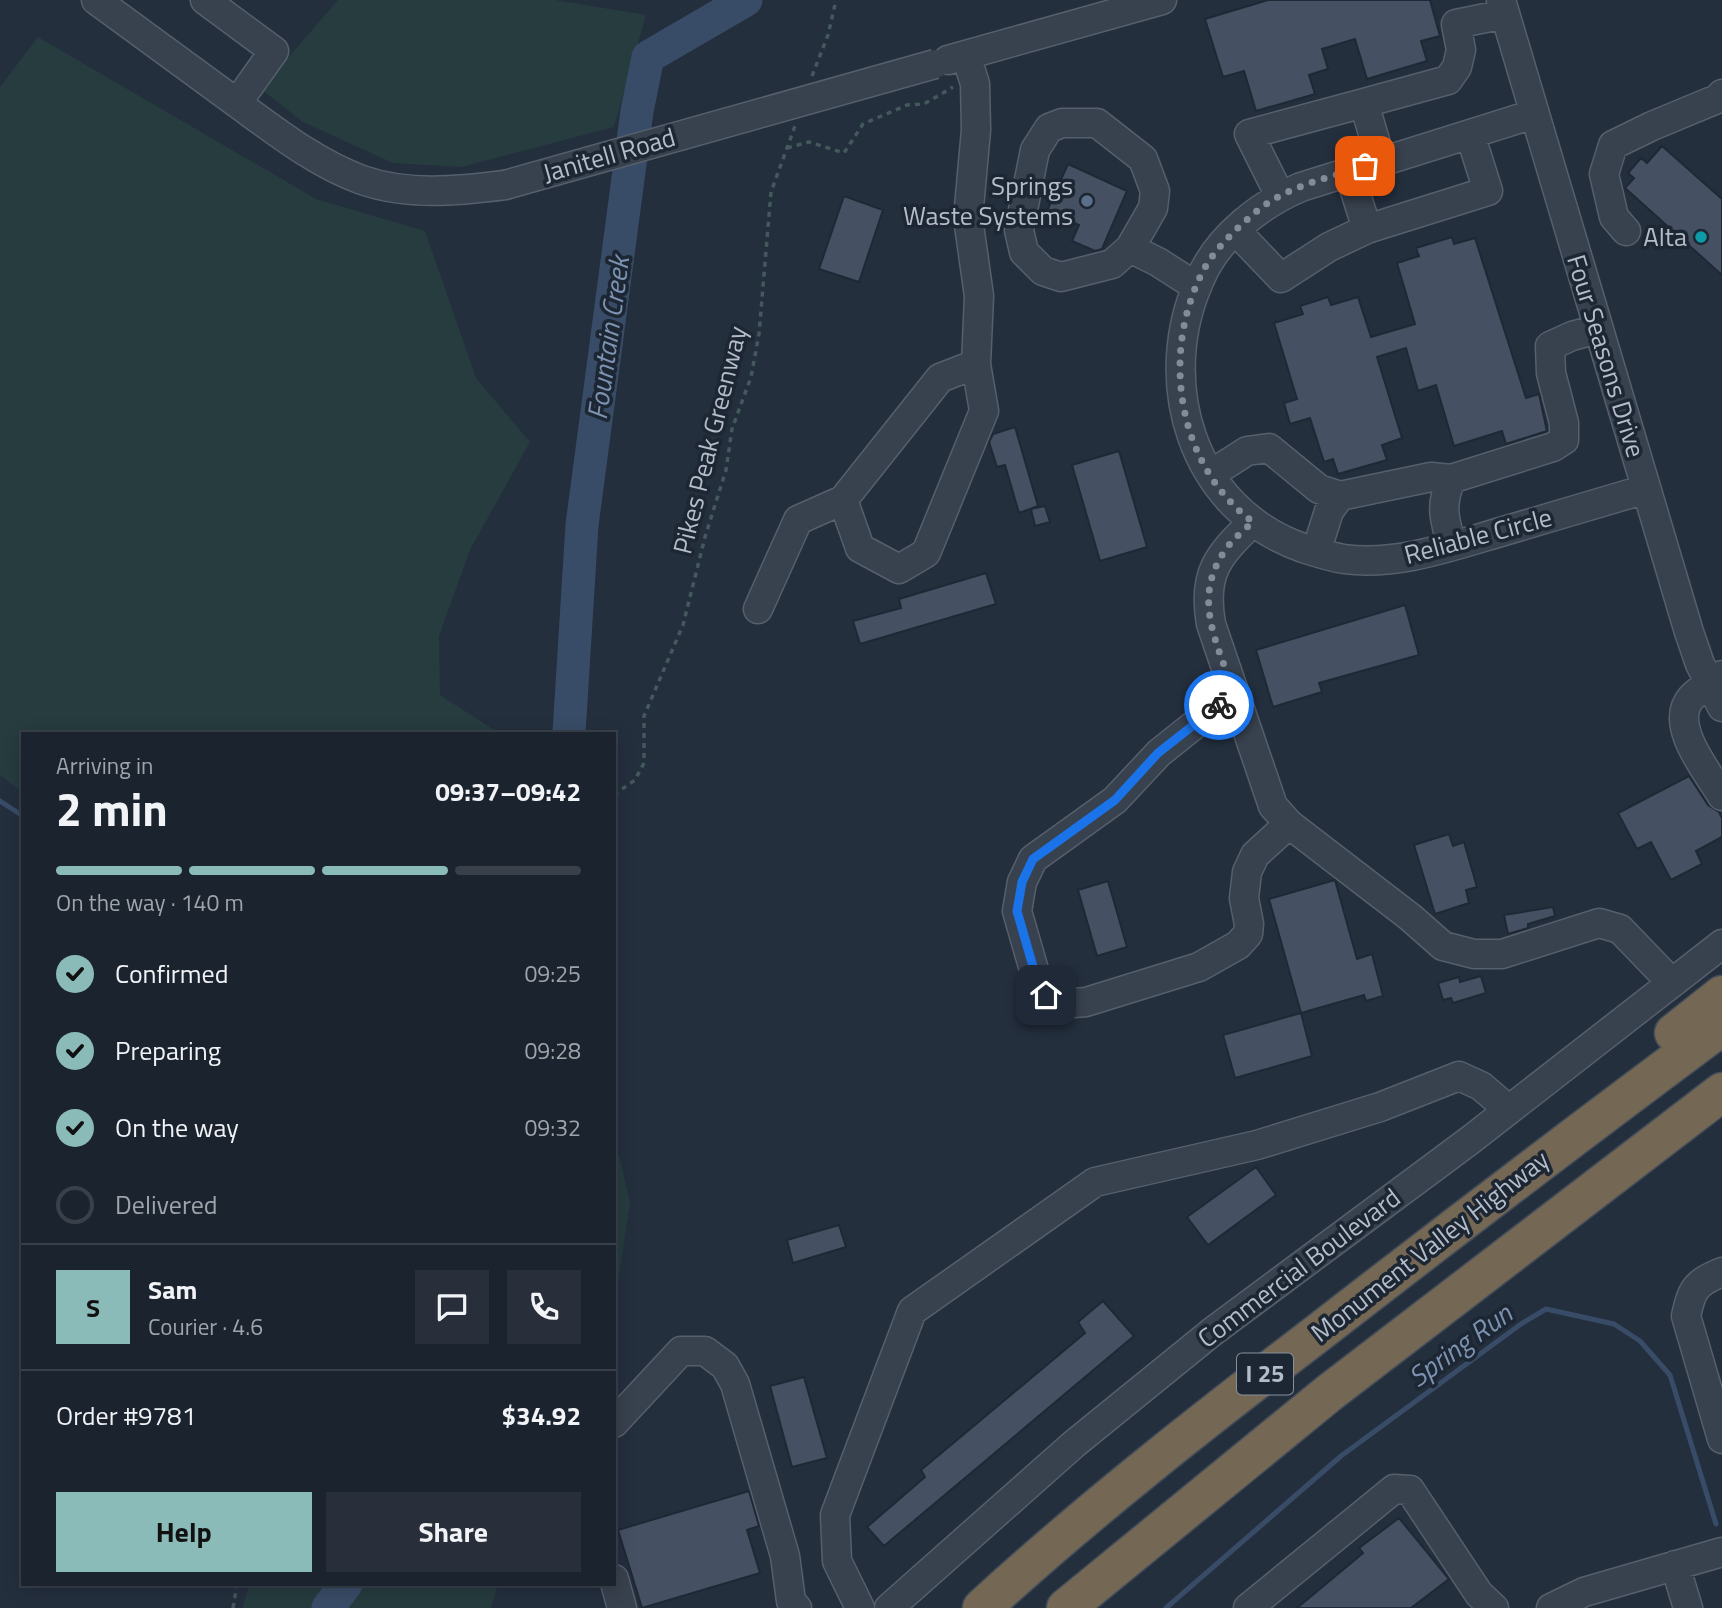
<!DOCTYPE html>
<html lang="en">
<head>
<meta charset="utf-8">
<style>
  :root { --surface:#1b232e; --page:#282f3a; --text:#f1f3f6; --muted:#a0a4aa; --line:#39404a; --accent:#8bbbb9 }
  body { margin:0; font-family:"Titillium Web",sans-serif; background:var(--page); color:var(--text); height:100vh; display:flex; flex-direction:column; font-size:26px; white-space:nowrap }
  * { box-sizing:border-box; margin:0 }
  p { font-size:23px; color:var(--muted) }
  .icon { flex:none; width:38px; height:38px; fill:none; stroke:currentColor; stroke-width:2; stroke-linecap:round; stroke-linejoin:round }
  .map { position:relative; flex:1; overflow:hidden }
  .drawer { position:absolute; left:21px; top:732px; width:595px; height:854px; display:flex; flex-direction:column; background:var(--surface); border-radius:0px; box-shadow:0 4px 18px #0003,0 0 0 2px var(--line) }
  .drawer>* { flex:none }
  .pin { position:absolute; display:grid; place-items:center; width:60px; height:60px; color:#fff; margin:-30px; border-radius:14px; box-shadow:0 4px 10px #0006 }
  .courier { position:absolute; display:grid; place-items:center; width:70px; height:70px; margin:-35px; border:5px solid #1a73e8; border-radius:50%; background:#fff; color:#222; box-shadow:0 2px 9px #0007 }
  .head em { font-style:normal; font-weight:700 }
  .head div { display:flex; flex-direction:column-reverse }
  .head { display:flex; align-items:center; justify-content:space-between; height:119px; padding:0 35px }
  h1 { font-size:46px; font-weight:700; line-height:52px }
  .bar { display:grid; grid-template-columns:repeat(4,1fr); gap:10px 7px; align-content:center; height:84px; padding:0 35px }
  .bar i { height:9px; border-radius:5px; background:var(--line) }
  .bar .active { background:var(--accent) }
  .bar p { grid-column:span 4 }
  .line { display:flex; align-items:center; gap:18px; padding:0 35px; border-top:2px solid var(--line) }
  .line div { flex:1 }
  .round { display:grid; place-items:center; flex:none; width:74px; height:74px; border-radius:0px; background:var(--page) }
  ol { padding:0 35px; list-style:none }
  li { display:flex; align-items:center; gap:21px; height:77px }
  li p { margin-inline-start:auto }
  li .icon { padding:7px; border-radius:50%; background:var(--accent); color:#111; stroke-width:4 }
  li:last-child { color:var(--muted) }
  li i { width:38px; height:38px; border:4px solid var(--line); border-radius:50% }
  .primary-button { display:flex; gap:14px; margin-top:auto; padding:14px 35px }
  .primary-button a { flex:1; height:80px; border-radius:0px; background:var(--accent); color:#111; font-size:28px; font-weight:700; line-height:80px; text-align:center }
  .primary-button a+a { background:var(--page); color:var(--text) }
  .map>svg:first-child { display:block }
  .green { fill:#263c3f }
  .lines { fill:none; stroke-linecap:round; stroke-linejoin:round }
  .stream { stroke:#394c67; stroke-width:5 }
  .river { stroke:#394c67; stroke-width:33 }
  .building { fill:#455162; stroke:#1f2835; stroke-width:2 }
  .minor-casing { stroke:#565f6c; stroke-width:31 }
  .highway-casing { stroke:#434c59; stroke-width:41 }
  .path { stroke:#44595c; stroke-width:3.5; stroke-dasharray:5 5; stroke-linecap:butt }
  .minor { stroke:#38414e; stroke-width:28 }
  .highway { stroke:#746855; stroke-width:38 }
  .minor-bridge-casing { stroke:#565f6c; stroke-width:31; stroke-linecap:butt }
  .minor-bridge { stroke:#38414e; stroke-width:28 }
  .done { stroke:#828b98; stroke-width:7; stroke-dasharray:0 12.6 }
  .route { stroke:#1a73e8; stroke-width:9 }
  .service-dot { fill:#5c6f8a; stroke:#1d2633; stroke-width:2.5 }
  .culture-dot { fill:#0f9aa8; stroke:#1d2633; stroke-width:2.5 }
  .labels { text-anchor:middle; stroke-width:7; stroke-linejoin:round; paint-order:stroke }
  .shield { fill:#1d2633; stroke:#878f9c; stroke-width:2 }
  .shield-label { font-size:24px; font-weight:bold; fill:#b4bcc9 }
  .street-label { font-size:26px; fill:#b4bcc9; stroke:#1d2633 }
  .poi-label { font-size:26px; fill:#b4bcc9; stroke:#1d2633; text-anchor:end }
  .water-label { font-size:28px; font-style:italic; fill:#7c92b1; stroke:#1d2633 }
</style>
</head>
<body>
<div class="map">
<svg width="1722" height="1608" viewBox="0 0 1722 1608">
  <rect width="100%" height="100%" fill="#242f3e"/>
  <path class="green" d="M338,0H555L646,15L614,127L461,167L393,163L303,122L261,89Z
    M38,37L316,199L425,231L476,378L530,442L470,550L439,636L440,695L499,733H23V793L0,775V87Z
    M614,1144L620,1159L630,1203L618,1281L614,1295Z
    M250,1584H498L491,1608H242Z"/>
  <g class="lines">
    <path class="stream" d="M567,733L569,731
      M0,801L23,816
      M1166,1608L1341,1456L1521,1324L1546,1309L1614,1324L1640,1341L1670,1375L1716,1524"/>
    <path class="river" d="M569,733L582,525L637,111L648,57L746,0
      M328,1608L346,1584"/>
  </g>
  <path class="building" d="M1268,0H1430L1440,36L1421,41L1427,61L1367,79L1355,39L1322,49L1328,69L1309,75L1315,94L1256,111L1244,71L1223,77L1205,19Z
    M1662,146L1722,199V275L1625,188L1634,178L1628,173L1641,158L1647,163Z
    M1068,164L1127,191L1102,249L1095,251L1072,241L1079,225L1047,211Z
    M844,196L883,210L859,282L819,269Z
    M1452,237L1454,244L1475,238L1526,398L1539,394L1547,431L1506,444L1502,431L1454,446L1436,385L1418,391L1406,348L1377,357L1402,438L1382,445L1387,460L1338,474L1333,459L1324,462L1310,418L1290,424L1284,403L1297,399L1274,323L1303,314L1300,306L1328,297L1331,305L1358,297L1371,337L1415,324L1397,263L1419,256L1416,248Z
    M1015,427L1038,506L1019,513L1005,465L997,467L989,442L993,434Z
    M1119,451L1147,547L1100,561L1072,465Z
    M1045,506L1050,522L1035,526L1031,509Z
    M986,573L996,604L860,644L853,621L901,608L899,599Z
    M1405,605L1419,655L1319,683L1322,692L1273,707L1256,650Z
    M1689,776L1708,805L1719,812L1722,818V837L1696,851L1702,864L1671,880L1651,842L1637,849L1618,813Z
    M1449,834L1453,846L1464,842L1477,887L1466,890L1469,903L1435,914L1414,845Z
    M1335,880L1357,959L1372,954L1383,996L1366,1001L1364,995L1301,1013L1269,899Z
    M1108,881L1127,947L1097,956L1078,890Z
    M1553,907L1555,916L1528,924V928L1508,934L1504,915Z
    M1481,976L1486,993L1453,1003L1451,998L1443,1000L1438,983L1459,977L1460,982Z
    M1301,1013L1312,1056L1235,1078L1223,1035Z
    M1256,1167L1276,1195L1208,1245L1187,1217Z
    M839,1225L846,1247L793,1263L787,1240Z
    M1103,1301L1134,1336L884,1546L867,1527L925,1477L921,1470L1085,1333L1078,1322Z
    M804,1377L827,1458L792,1467L770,1386Z
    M749,1491L759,1526L747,1530L760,1573L642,1608L618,1530Z
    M1399,1518L1449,1579L1411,1608H1297L1363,1553L1359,1548Z"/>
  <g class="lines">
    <defs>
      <path id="minor" d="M96,0C142,34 188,67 234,101C274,130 315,163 362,180C408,196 458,191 505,185
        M205,0L274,51L237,103
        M1501,0L1689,632L1700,664L1722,707
        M966,55L975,84L976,130L968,218L979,296L976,364L984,411L926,553L899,569L860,548L843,500L940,378L976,364
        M948,60L1162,0
        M1534,114L1301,187C1261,204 1219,236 1201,277C1153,380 1191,509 1303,548C1316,552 1330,557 1344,559C1399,566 1452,546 1504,531C1551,517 1599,503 1646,489
        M1381,161L1364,103L1448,80L1457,67L1461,50L1456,24L1505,14
        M1349,172L1367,229L1488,191L1470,134
        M1280,196L1249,134L1364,103
        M1236,231L1281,278L1329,247L1367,229
        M1626,231L1614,217L1604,174L1613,145L1652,126L1717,99L1722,94
        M1130,248L1112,264L1061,277L1043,271L1024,252L1019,230L1035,150L1049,128L1062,123H1097L1143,159L1155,191L1153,208L1130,248L1158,262L1197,287
        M1211,474L1247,451L1269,448L1319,489L1340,496
        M1253,522C1218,555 1202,573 1211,624L1273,806L1289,824L1410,917L1443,946L1474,954H1502L1599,923L1620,929L1672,983
        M1452,546C1444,518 1440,506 1451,479L1553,447L1564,440V423L1551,373L1550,346L1572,336L1598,329
        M1316,552L1329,511L1340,496L1431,477L1451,479
        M758,609L798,520L843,500
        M1722,675C1712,682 1699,689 1691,698C1668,725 1708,772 1722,796
        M1234,693L1159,753L1115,800L1033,859L1022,882L1017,911L1034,970L1046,995L1062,1004L1086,1002L1199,967L1238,945L1248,934L1249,924L1244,898L1247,872L1255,855L1289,824
        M1722,1272C1696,1283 1692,1288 1686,1316L1722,1439
        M614,1423L681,1351H705L725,1366L735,1384L785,1556L791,1601L797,1608
        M1675,1565L1688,1608
        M614,1579L622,1608
        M860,1608L837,1561L835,1515L912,1311L1095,1182L1257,1145L1380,1107L1459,1076L1481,1086L1509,1110
        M889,1608L1074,1444L1212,1332L1469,1141L1722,944
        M1248,1608L1394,1489L1410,1490L1479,1594L1494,1608
        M1551,1608L1584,1592L1722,1552"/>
      <path id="highway" d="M1674,1033L1722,995
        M982,1608C1089,1510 1203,1421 1318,1333C1452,1229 1586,1127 1722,1026
        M1066,1608L1329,1393L1722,1092"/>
    </defs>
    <use href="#minor" class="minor-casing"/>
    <use href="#highway" class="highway-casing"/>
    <path class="path" d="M812,76L828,35L836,0
      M787,148L809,142L844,153L863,124L907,105L924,104L953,87
      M614,795L635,780L644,763V716L683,625L705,537L726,470L732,429L751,377L759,334L771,192L795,126
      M233,1608L237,1584"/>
    <use href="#minor" class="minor"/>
    <use href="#highway" class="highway"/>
    <defs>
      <path id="minor-bridge" d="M505,185L935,64"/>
    </defs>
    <use href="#minor-bridge" class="minor-bridge-casing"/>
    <use href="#minor-bridge" class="minor-bridge"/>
  </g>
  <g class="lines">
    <path class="done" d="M1219,705L1234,693C1217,642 1191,598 1226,549C1233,539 1244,530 1253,522C1178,466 1161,357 1201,275C1213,250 1236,229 1257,211C1287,186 1328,178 1365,166"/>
    <path class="route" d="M1046,995L1034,970L1017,911L1022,882L1033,859L1115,800L1158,753L1219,705"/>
  </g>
  <circle class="service-dot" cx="1087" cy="201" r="7"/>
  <circle class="culture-dot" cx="1701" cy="237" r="7"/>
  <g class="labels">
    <rect class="shield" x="1237" y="1353.5" width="56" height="41" rx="5"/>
    <g class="shield-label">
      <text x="1265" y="1382">I 25</text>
    </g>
    <g class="street-label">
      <text transform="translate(609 155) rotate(-16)" y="9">Janitell Road</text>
      <text transform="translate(1606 356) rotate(73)" y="9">Four Seasons Drive</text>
      <text transform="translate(710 440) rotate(-76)" y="9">Pikes Peak Greenway</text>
      <text transform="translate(1478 536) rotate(-15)" y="9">Reliable Circle</text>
      <text transform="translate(1430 1246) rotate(-38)" y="9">Monument Valley Highway</text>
      <text transform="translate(1299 1268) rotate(-37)" y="9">Commercial Boulevard</text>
    </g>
    <g class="poi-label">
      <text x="1073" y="195">Springs<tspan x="1073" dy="30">Waste Systems</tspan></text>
      <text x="1687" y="246">Alta</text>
    </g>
    <g class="water-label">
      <text transform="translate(608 338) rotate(-82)" y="10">Fountain Creek</text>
      <text transform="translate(1460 1345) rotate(-36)" y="10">Spring Run</text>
    </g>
  </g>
</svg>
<div class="pin" style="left:1365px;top:166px;background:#ea580c"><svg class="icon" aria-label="bag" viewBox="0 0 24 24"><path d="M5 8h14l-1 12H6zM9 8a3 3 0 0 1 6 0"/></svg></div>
<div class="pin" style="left:1046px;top:995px;background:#1f2937"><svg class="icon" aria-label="home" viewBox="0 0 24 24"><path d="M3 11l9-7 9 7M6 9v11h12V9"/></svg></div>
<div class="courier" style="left:1219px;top:705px"><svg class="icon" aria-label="bike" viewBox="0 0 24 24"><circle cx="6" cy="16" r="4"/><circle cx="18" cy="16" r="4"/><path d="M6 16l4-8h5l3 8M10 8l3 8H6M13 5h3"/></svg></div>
<section class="drawer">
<div class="head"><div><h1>2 min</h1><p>Arriving in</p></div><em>09:37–09:42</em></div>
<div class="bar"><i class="active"></i><i class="active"></i><i class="active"></i><i></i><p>On the way · 140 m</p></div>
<ol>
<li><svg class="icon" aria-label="check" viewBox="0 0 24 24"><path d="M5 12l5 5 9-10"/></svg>Confirmed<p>09:25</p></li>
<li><svg class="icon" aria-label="check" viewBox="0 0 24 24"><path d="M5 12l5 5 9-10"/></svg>Preparing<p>09:28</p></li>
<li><svg class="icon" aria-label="check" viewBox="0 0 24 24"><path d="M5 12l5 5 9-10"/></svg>On the way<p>09:32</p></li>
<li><i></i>Delivered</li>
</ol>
<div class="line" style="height:126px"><b class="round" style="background:var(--accent);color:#111">S</b><div><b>Sam</b><p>Courier · 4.6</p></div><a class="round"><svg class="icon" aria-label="chat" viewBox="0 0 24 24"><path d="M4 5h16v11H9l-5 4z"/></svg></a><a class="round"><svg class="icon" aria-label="phone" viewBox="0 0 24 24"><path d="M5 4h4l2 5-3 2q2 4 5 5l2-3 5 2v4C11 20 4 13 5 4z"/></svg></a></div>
<div class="line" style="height:91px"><div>Order #9781</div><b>$34.92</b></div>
<div class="primary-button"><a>Help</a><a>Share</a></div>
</section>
</div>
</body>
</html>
